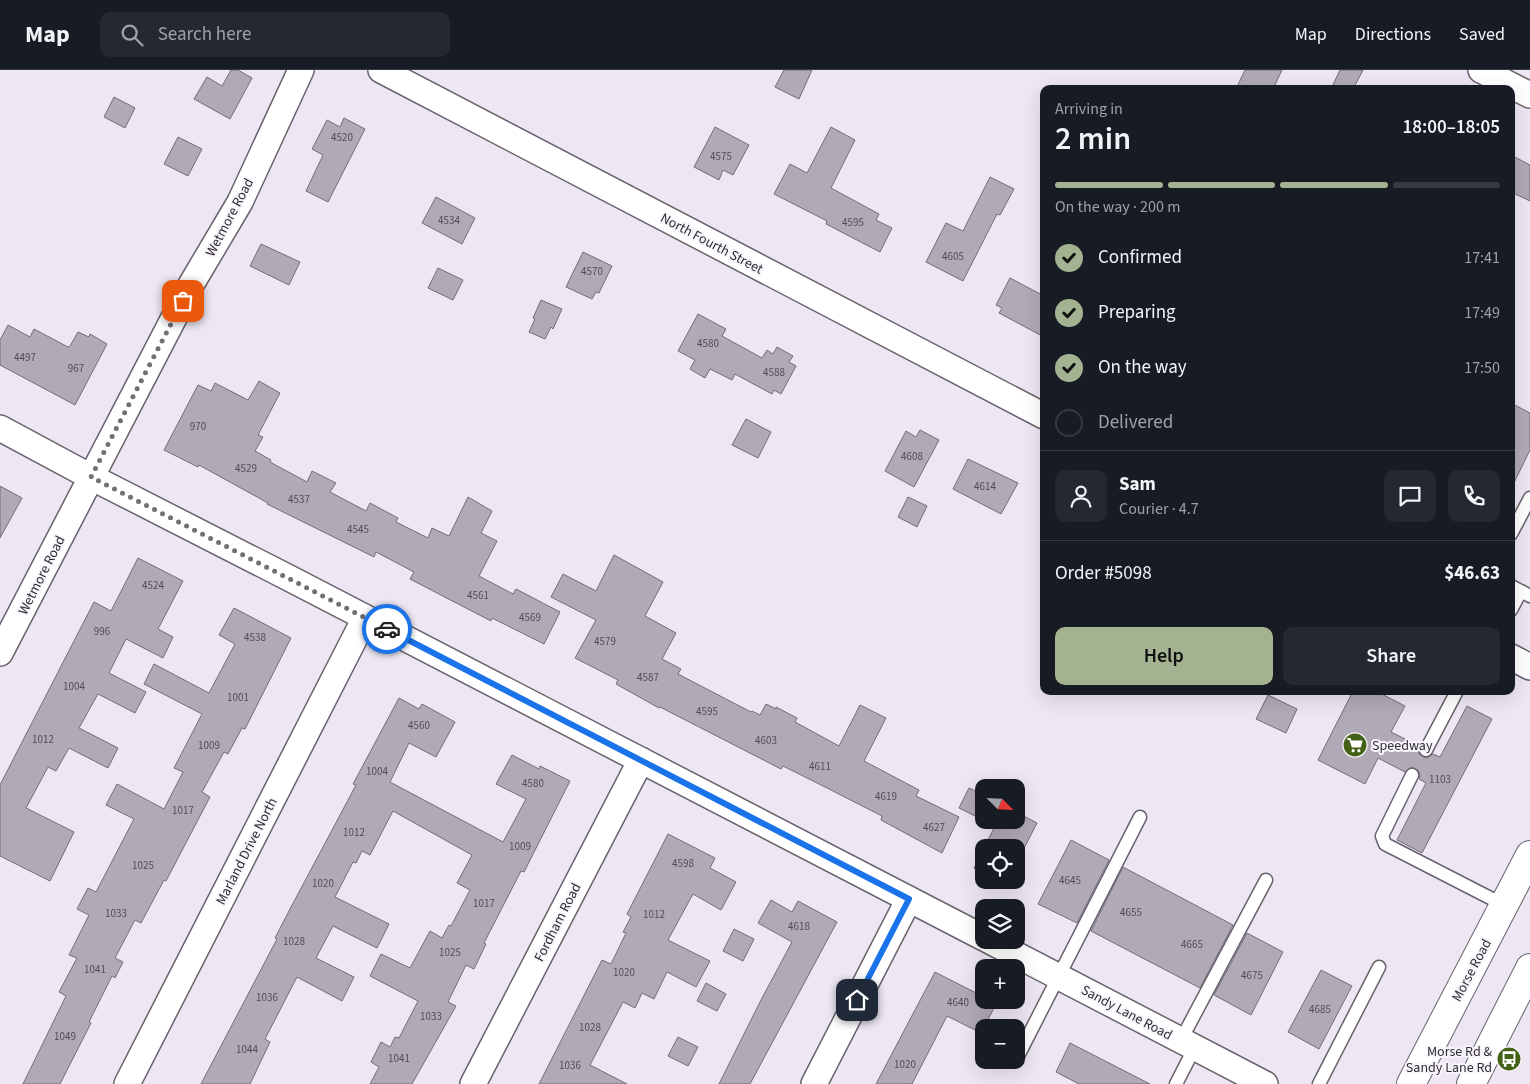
<!DOCTYPE html>
<html lang="en">
<head>
<meta charset="utf-8">
<style>
  :root { --surface:#171b24; --page:#242831; --text:#f1f3f6; --muted:#9ea1a6; --line:#363941; --accent:#a3b291 }
  body { margin:0; font-family:"Source Sans 3",sans-serif; background:var(--page); color:var(--text); height:100vh; display:flex; flex-direction:column; font-size:19px; white-space:nowrap }
  * { box-sizing:border-box; margin:0 }
  p { font-size:16px; color:var(--muted) }
  .icon { flex:none; width:28px; height:28px; fill:none; stroke:currentColor; stroke-width:2; stroke-linecap:round; stroke-linejoin:round }
  .map { position:relative; flex:1; overflow:hidden }
  .drawer { position:absolute; left:1040px; top:15px; width:475px; height:610px; display:flex; flex-direction:column; background:var(--surface); border-radius:10px; box-shadow:0 5px 20px #0002 }
  .drawer>* { flex:none }
  .needle { width:32px; rotate:114deg }
  .tools { position:absolute; left:975px; top:709px; display:grid; gap:10px }
  .tools a { display:grid; place-items:center; width:50px; height:50px; border-radius:10px; background:var(--surface); box-shadow:0 5px 20px #0002; font-size:25px }
  .pin { position:absolute; display:grid; place-items:center; width:42px; height:42px; color:#fff; margin:-21px; border-radius:10px; box-shadow:0 2px 8px #0006 }
  .courier { position:absolute; display:grid; place-items:center; width:50px; height:50px; margin:-25px; border:4px solid #1a73e8; border-radius:50%; background:#fff; color:#222; box-shadow:0 1px 6px #0007 }
  .summary em { font-style:normal; font-weight:600 }
  .summary div { display:flex; flex-direction:column-reverse }
  .summary { display:flex; align-items:center; justify-content:space-between; height:85px; padding:0 15px }
  h1 { font-size:32px; font-weight:600; line-height:38px }
  .bar { display:grid; grid-template-columns:repeat(4,1fr); gap:8px 5px; align-content:center; height:60px; padding:0 15px }
  .bar i { height:6px; border-radius:4px; background:var(--line) }
  .bar .selected { background:var(--accent) }
  .bar p { grid-column:span 4 }
  .line { display:flex; align-items:center; gap:12px; padding:0 15px; border-top:1px solid var(--line) }
  .line div { flex:1 }
  .round { display:grid; place-items:center; flex:none; width:52px; height:52px; border-radius:10px; background:var(--page) }
  ol { padding:0 15px; list-style:none }
  li { display:flex; align-items:center; gap:15px; height:55px }
  li p { margin-inline-start:auto }
  li .icon { padding:5px; border-radius:50%; background:var(--accent); color:#111; stroke-width:4 }
  li:last-child { color:var(--muted) }
  li i { width:28px; height:28px; border:2px solid var(--line); border-radius:50% }
  .action { display:flex; gap:10px; margin-top:auto; padding:10px 15px }
  .action a { flex:1; height:58px; border-radius:10px; background:var(--accent); color:#111; font-size:20px; font-weight:600; line-height:58px; text-align:center }
  .action a+a { background:var(--page); color:var(--text) }
  header { display:flex; align-items:center; gap:30px; box-sizing:border-box; height:70px; padding:0 25px; background:var(--surface); border-bottom:1px solid var(--line) }
  header strong { font-size:24px }
  nav { display:flex; gap:28px; margin-inline-start:auto; font-size:18px }
  .search { width:350px; height:45px; background:var(--page); display:flex; align-items:center; gap:12px; box-sizing:border-box; padding:0 18px; border-radius:10px; color:var(--muted); font-size:19px }
  .map>svg:first-child { display:block }
  .building { fill:#b0aab6; stroke:#736d78 }
  .lines { fill:none; stroke-linecap:round; stroke-linejoin:round }
  .service-casing { stroke:#68626d; stroke-width:15 }
  .minor-casing { stroke:#68626d; stroke-width:28 }
  .primary-casing { stroke:#68626d; stroke-width:30 }
  .service { stroke:#fff; stroke-width:12 }
  .minor { stroke:#fff; stroke-width:25 }
  .primary { stroke:#fff; stroke-width:28 }
  .done { stroke:#736f77; stroke-width:5; stroke-dasharray:0 9 }
  .route { stroke:#1a73e8; stroke-width:6 }
  .labels { text-anchor:middle; stroke-width:4; stroke-linejoin:round; paint-order:stroke }
  .number-label { font-size:11px; fill:#514d54 }
  .street-label { font-size:14px; fill:#312e33; stroke:#f9f5fd }
  .poi-label { font-size:14px; fill:#312e33; stroke:#f9f5fd; text-anchor:start }
</style>
</head>
<body>
<header>
<strong>Map</strong>
<div class="search"><svg class="icon" aria-label="search" viewBox="0 0 24 24"><circle cx="10" cy="10" r="6"/><path d="M15 15l6 6"/></svg>Search here</div>
<nav><a>Map</a><a>Directions</a><a>Saved</a></nav>
</header>
<div class="map">
<svg width="1530" height="1014" viewBox="0 0 1530 1014">
  <rect width="100%" height="100%" fill="#ede7f4"/>
  <path class="building" d="M231,0H238L252,8L230,49L194,29L207,7L222,16Z
    M784,0H812L799,29L775,17Z
    M1245,0H1282L1273,19H1236Z
    M1340,0H1363L1353,19H1331Z
    M114,27L135,38L125,58L104,47Z
    M344,48L365,59L328,132L306,121L323,85L312,79L327,50L340,57Z
    M715,57L749,75L733,105L723,100L719,110L694,97Z
    M831,57L855,70L831,118L879,144L876,150L892,158L880,182L826,154L827,151L774,124L790,94L807,103Z
    M178,67L202,79L188,106L164,94Z
    M1511,85L1530,95V131L1511,122Z
    M990,107L1014,119L1000,145L997,144L963,211L926,192L946,153L963,161Z
    M436,127L475,148L462,174L422,153Z
    M261,174L300,192L289,215L250,196Z
    M583,182L612,196L599,223L596,222L592,229L566,217Z
    M438,198L463,210L453,230L428,218Z
    M1010,208L1044,226V267L999,243L1002,238L996,235Z
    M541,230L562,239L553,259L551,257L545,269L529,262L535,249L533,248Z
    M698,244L726,259L722,266L762,288L767,280L773,284L777,277L793,286L789,292L796,296L781,324L774,320L772,324L735,304L732,310L710,299L705,308L690,299L695,290L678,281Z
    M8,255L30,267L34,259L68,277L70,276L78,262L89,267L90,264L107,274L75,335L0,295V270Z
    M259,311L280,323L258,365L263,367L255,381L271,390L270,392L307,412L312,401L336,413L330,422L366,441L370,433L398,448L396,452L428,468L432,458L449,466L468,427L492,441L481,463L497,471L479,506L513,524L516,519L560,542L544,574L492,548L491,551L410,509L414,502L376,482L374,487L267,434L268,433L199,395L198,397L164,380L198,315L211,321L215,313L248,330Z
    M1511,333L1530,343V380L1511,419Z
    M746,349L771,362L758,388L732,375Z
    M920,360L939,370L914,417L885,401L906,361L916,367Z
    M968,389L1018,413L1001,444L953,419Z
    M0,416L22,428L0,468Z
    M908,427L927,436L917,457L898,447Z
    M614,485L663,512L645,546L676,563L662,589L681,599L678,604L751,642L752,641L760,645L766,634L776,639V637L797,648L795,652L839,676L860,635L886,648L864,691L919,720L916,726L959,747L942,783L881,750L882,746L829,719L783,696L781,699L660,637L659,638L616,614L618,610L575,588L596,550L551,527L563,504L596,521Z
    M138,488L183,511L158,559L173,567L163,588L126,569L109,603L146,622L135,643L98,624L79,658L118,678L108,698L69,678L56,701L48,697L26,738L74,762L50,811L0,786V715L94,532L111,541Z
    M234,538L291,568L245,659L242,658L228,684L224,682L202,722L210,727L166,811L164,810L141,853L135,850L115,888L123,892L115,908L112,906L89,952L91,953L60,1014H23L66,926L59,922L77,888L69,885L89,845L77,839L88,818L96,822L134,749L106,735L117,714L164,739L183,702L174,698L202,644L144,614L154,594L209,623L235,574L219,565Z
    M1353,621H1376L1405,636L1391,662L1419,676V684L1426,688L1433,684L1440,687L1467,636L1492,649L1422,783L1397,770L1426,713L1419,709L1420,705L1418,700L1411,697L1405,702L1378,688L1365,714L1318,690Z
    M1268,625L1297,639L1286,663L1256,649Z
    M399,628L419,639L422,634L455,652L436,687L409,673L390,712L503,772L526,729L496,714L512,685L539,699L540,696L570,711L524,802L521,801L484,873L486,874L474,899L466,895L448,932L456,936L412,1014H370L379,997L371,992L381,972L390,977L395,967L399,968L418,931L370,906L381,884L410,898L430,861L442,868L449,855L451,856L470,820L457,813L472,785L393,741L370,785L362,781L356,793L353,792L335,827L389,854L377,878L333,856L316,888L354,907L342,931L297,907L265,969L270,972L250,1014H201L277,869L275,868L290,839L356,715L353,714Z
    M969,718L984,725V750H1016V742L1037,753L1016,794V778H984L995,756L959,738Z
    M668,764L715,788L710,798L736,812L721,840L693,824L668,870L710,891L696,917L667,902L654,929L642,923L635,938L623,932L590,995L627,1014H539L602,890L611,894L626,863L623,862L631,847L627,844Z
    M1071,770L1109,790L1077,853L1038,834Z
    M984,779V803L974,798Z
    M1123,797L1233,855L1200,918L1091,861Z
    M771,830L792,842L798,831L837,852L750,1014H719L762,928L792,872L758,853Z
    M734,859L754,869L743,891L723,881Z
    M1247,863L1283,882L1251,945L1214,925Z
    M1321,900L1352,916L1319,979L1288,962Z
    M935,902L984,927V930H989L996,934L981,963L947,946L912,1014H876Z
    M706,913L726,924L717,941L697,931Z
    M678,967L698,977L688,996L668,986Z
    M1070,973L1150,1014H1079L1056,1002Z"/>
  <g class="lines">
    <defs>
      <path id="service" d="M1511,464L1530,428
        M1511,516L1530,526
        M1511,540L1521,521
        M1426,680L1457,621
        M1412,705L1382,766L1385,774L1504,835
        M1181,970L1266,810
        M1018,986L1140,747
        M1176,1014L1195,977
        M1319,1014L1379,897"/>
      <path id="minor" d="M381,0L1044,346
        M1481,0L1530,25
        M0,358L91,407L289,508L984,868
        M0,583L192,213L240,132L301,0
        M1511,587L1530,597
        M988,870L1265,1014
        M127,1014L365,548
        M473,1014L641,690
        M814,1014L909,829"/>
      <path id="primary" d="M1411,1014L1530,785
        M1471,1014L1530,898"/>
    </defs>
    <use href="#service" class="service-casing"/>
    <use href="#minor" class="minor-casing"/>
    <use href="#primary" class="primary-casing"/>
    <use href="#service" class="service"/>
    <use href="#minor" class="minor"/>
    <use href="#primary" class="primary"/>
  </g>
  <g class="lines">
    <path class="done" d="M183,231L91,407L387,559"/>
    <path class="route" d="M387,559L909,829L857,930"/>
  </g>
  <defs>
    <symbol id="supermarket-disc" viewBox="-11 -11 22 22"><circle r="9.5" fill="#446215" stroke="#f9f5fd"/><path d="M-6-5.5h2.5l.6 2H6L4.5 2H-2.5L-4.4-4H-6ZM-1.5 3.2a1.3 1.3 0 1 0 .1 0ZM3 3.2a1.3 1.3 0 1 0 .1 0Z" fill="#fff"/></symbol>
    <symbol id="bus-disc" viewBox="-11 -11 22 22"><circle r="9.5" fill="#446215" stroke="#f9f5fd"/><path d="M-5-6H5V4H4V6H2V4H-2V6H-4V4H-5ZM-3.5-4V0h7V-4ZM-3.5 1.2v1.5H-2V1.2ZM2 1.2v1.5H3.5V1.2Z" fill="#fff"/></symbol>
  </defs>
  <g fill-rule="evenodd">
    <use href="#supermarket-disc" x="1341" y="661" width="28" height="28"/>
    <use href="#bus-disc" x="1495" y="975" width="28" height="28"/>
  </g>
  <g class="labels">
    <g class="number-label">
      <text x="342" y="71">4520</text>
      <text x="721" y="90">4575</text>
      <text x="449" y="154">4534</text>
      <text x="853" y="156">4595</text>
      <text x="953" y="190">4605</text>
      <text x="592" y="205">4570</text>
      <text x="708" y="277">4580</text>
      <text x="25" y="291">4497</text>
      <text x="76" y="302">967</text>
      <text x="774" y="306">4588</text>
      <text x="198" y="360">970</text>
      <text x="912" y="390">4608</text>
      <text x="246" y="402">4529</text>
      <text x="985" y="420">4614</text>
      <text x="299" y="433">4537</text>
      <text x="358" y="463">4545</text>
      <text x="153" y="519">4524</text>
      <text x="478" y="529">4561</text>
      <text x="530" y="551">4569</text>
      <text x="102" y="565">996</text>
      <text x="255" y="571">4538</text>
      <text x="605" y="575">4579</text>
      <text x="648" y="611">4587</text>
      <text x="74" y="620">1004</text>
      <text x="238" y="631">1001</text>
      <text x="707" y="645">4595</text>
      <text x="419" y="659">4560</text>
      <text x="43" y="673">1012</text>
      <text x="766" y="674">4603</text>
      <text x="209" y="679">1009</text>
      <text x="820" y="700">4611</text>
      <text x="377" y="705">1004</text>
      <text x="1440" y="713">1103</text>
      <text x="533" y="717">4580</text>
      <text x="886" y="730">4619</text>
      <text x="183" y="744">1017</text>
      <text x="934" y="761">4627</text>
      <text x="354" y="766">1012</text>
      <text x="520" y="780">1009</text>
      <text x="683" y="797">4598</text>
      <text x="143" y="799">1025</text>
      <text x="1070" y="814">4645</text>
      <text x="323" y="817">1020</text>
      <text x="484" y="837">1017</text>
      <text x="1131" y="846">4655</text>
      <text x="116" y="847">1033</text>
      <text x="654" y="848">1012</text>
      <text x="799" y="860">4618</text>
      <text x="294" y="875">1028</text>
      <text x="1192" y="878">4665</text>
      <text x="450" y="886">1025</text>
      <text x="95" y="903">1041</text>
      <text x="624" y="906">1020</text>
      <text x="1252" y="909">4675</text>
      <text x="267" y="931">1036</text>
      <text x="958" y="936">4640</text>
      <text x="1320" y="943">4685</text>
      <text x="431" y="950">1033</text>
      <text x="590" y="961">1028</text>
      <text x="65" y="970">1049</text>
      <text x="247" y="983">1044</text>
      <text x="399" y="992">1041</text>
      <text x="905" y="998">1020</text>
      <text x="570" y="999">1036</text>
    </g>
    <g class="street-label">
      <text transform="translate(229 147) rotate(-62)" y="5">Wetmore Road</text>
      <text transform="translate(712 173) rotate(28)" y="5">North Fourth Street</text>
      <text transform="translate(41 505) rotate(-63)" y="5">Wetmore Road</text>
      <text transform="translate(246 781) rotate(-63)" y="5">Marland Drive North</text>
      <text transform="translate(557 852) rotate(-63)" y="5">Fordham Road</text>
      <text transform="translate(1471 900) rotate(-62)" y="5">Morse Road</text>
      <text transform="translate(1127 942) rotate(28)" y="5">Sandy Lane Road</text>
    </g>
    <g class="poi-label">
      <text x="1372" y="680">Speedway</text>
      <text x="1492" y="986" text-anchor="end">Morse Rd &amp;<tspan x="1492" dy="16">Sandy Lane Rd</tspan></text>
    </g>
  </g>
</svg>
<div class="tools">
<a><svg class="needle" viewBox="-14 -14 28 28"><path d="M0-13l5 13h-10z" fill="#e53935"/><path d="M0 13l5-13h-10z" fill="#9ea1a6"/></svg></a>
<a><svg class="icon" aria-label="locate" viewBox="0 0 24 24"><circle cx="12" cy="12" r="6"/><path d="M12 2v4M12 18v4M2 12h4M18 12h4"/></svg></a>
<a><svg class="icon" aria-label="layers" viewBox="0 0 24 24"><path d="M12 4l9 5-9 5-9-5zM3 14l9 5 9-5"/></svg></a>
<a>+</a>
<a>−</a>
</div>
<div class="pin" style="left:183px;top:231px;background:#ea580c"><svg class="icon" aria-label="bag" viewBox="0 0 24 24"><path d="M5 8h14l-1 12H6zM9 8a3 3 0 0 1 6 0"/></svg></div>
<div class="pin" style="left:857px;top:930px;background:#1f2937"><svg class="icon" aria-label="home" viewBox="0 0 24 24"><path d="M3 11l9-7 9 7M6 9v11h12V9"/></svg></div>
<div class="courier" style="left:387px;top:559px"><svg class="icon" aria-label="car" viewBox="0 0 24 24"><path d="M5 17H2v-5l4-1 3-4h7l3 4 3 1v5h-3M9 17h6M6 11h13"/><circle cx="7" cy="17" r="2"/><circle cx="17" cy="17" r="2"/></svg></div>
<section class="drawer">
<div class="summary"><div><h1>2 min</h1><p>Arriving in</p></div><em>18:00–18:05</em></div>
<div class="bar"><i class="selected"></i><i class="selected"></i><i class="selected"></i><i></i><p>On the way · 200 m</p></div>
<ol>
<li><svg class="icon" aria-label="check" viewBox="0 0 24 24"><path d="M5 12l5 5 9-10"/></svg>Confirmed<p>17:41</p></li>
<li><svg class="icon" aria-label="check" viewBox="0 0 24 24"><path d="M5 12l5 5 9-10"/></svg>Preparing<p>17:49</p></li>
<li><svg class="icon" aria-label="check" viewBox="0 0 24 24"><path d="M5 12l5 5 9-10"/></svg>On the way<p>17:50</p></li>
<li><i></i>Delivered</li>
</ol>
<div class="line" style="height:90px"><a class="round"><svg class="icon" aria-label="person" viewBox="0 0 24 24"><circle cx="12" cy="8" r="4"/><path d="M4 21q1-7 8-7t8 7"/></svg></a><div><b>Sam</b><p>Courier · 4.7</p></div><a class="round"><svg class="icon" aria-label="chat" viewBox="0 0 24 24"><path d="M4 5h16v11H9l-5 4z"/></svg></a><a class="round"><svg class="icon" aria-label="phone" viewBox="0 0 24 24"><path d="M5 4h4l2 5-3 2q2 4 5 5l2-3 5 2v4C11 20 4 13 5 4z"/></svg></a></div>
<div class="line" style="height:65px"><div>Order #5098</div><b>$46.63</b></div>
<div class="action"><a>Help</a><a>Share</a></div>
</section>
</div>
</body>
</html>
